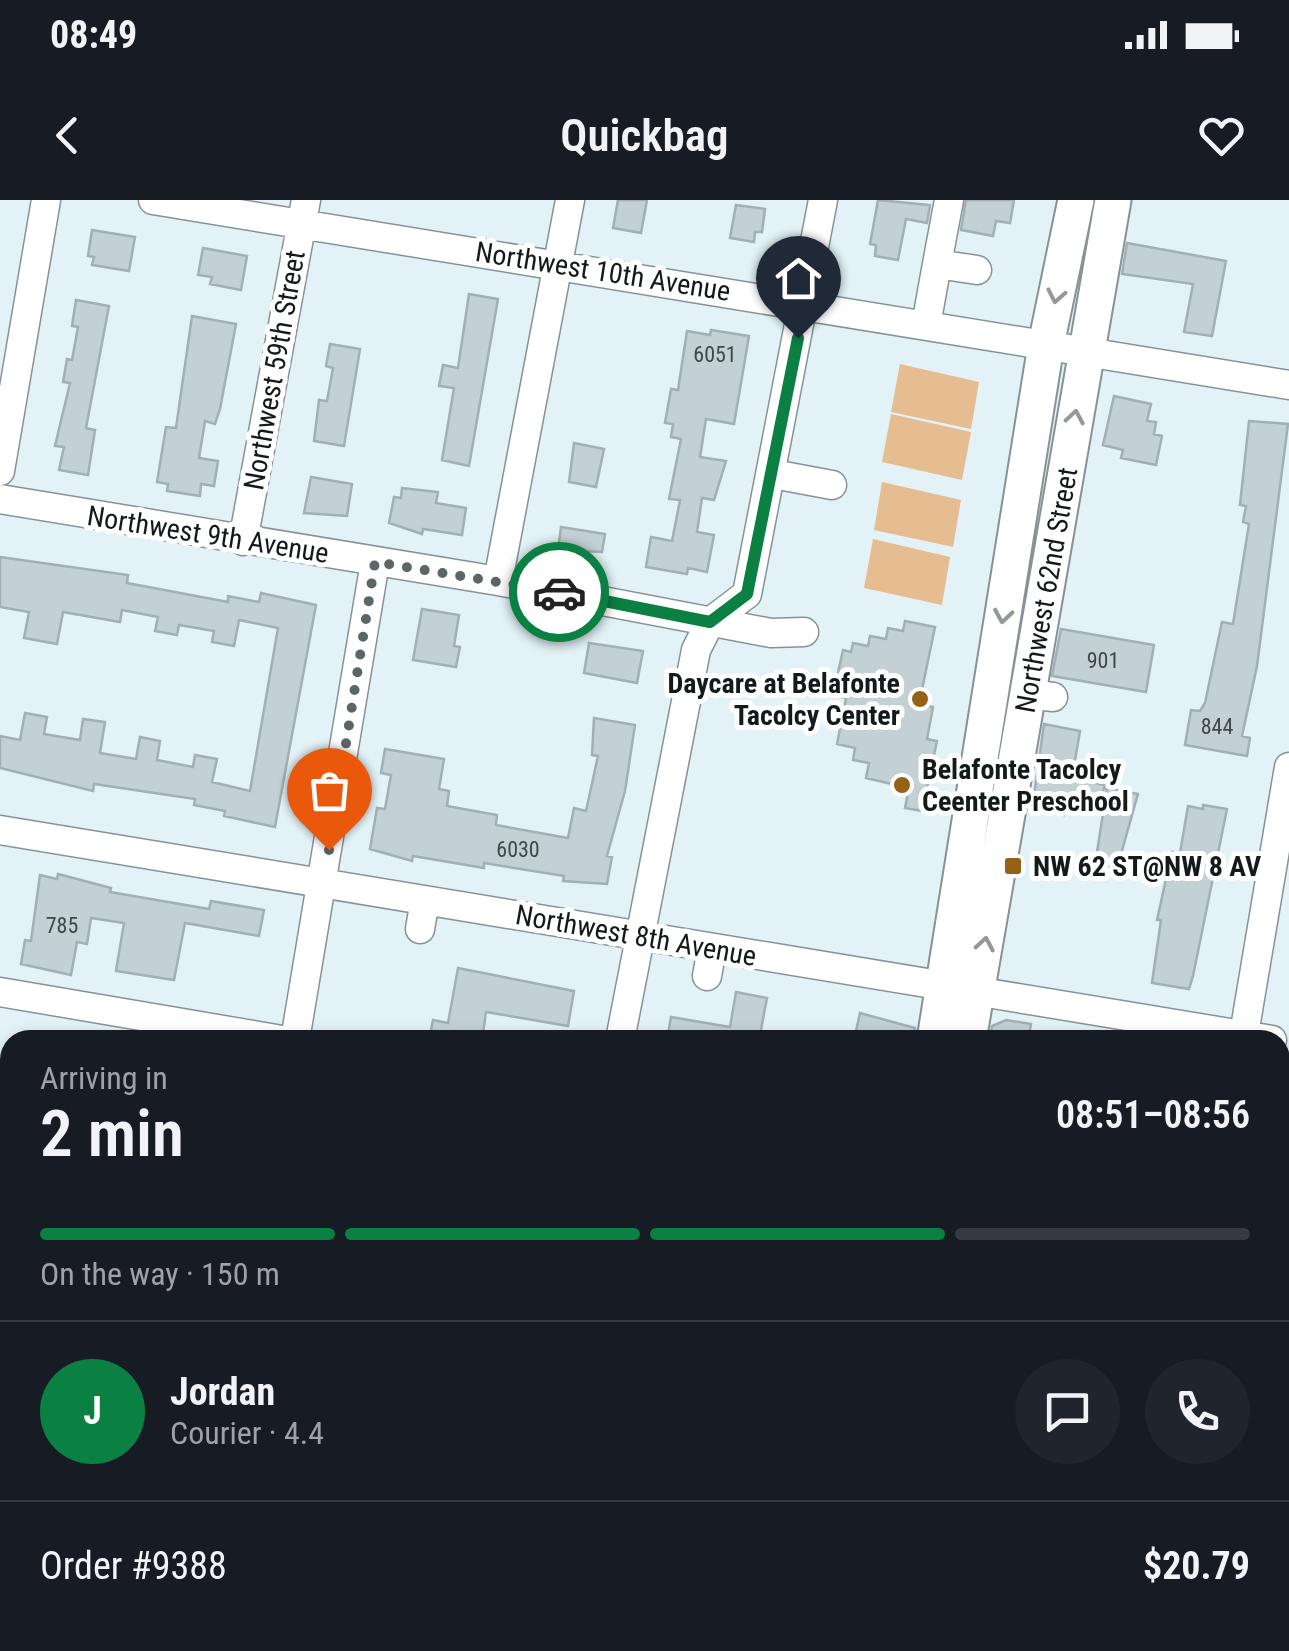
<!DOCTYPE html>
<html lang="en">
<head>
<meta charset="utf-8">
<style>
  :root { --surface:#171b24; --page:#20242c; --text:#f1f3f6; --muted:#9ea1a6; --line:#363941; --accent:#0b8043 }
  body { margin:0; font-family:"Roboto Condensed",sans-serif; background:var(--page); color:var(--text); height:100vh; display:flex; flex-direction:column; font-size:38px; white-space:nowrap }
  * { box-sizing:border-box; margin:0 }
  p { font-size:32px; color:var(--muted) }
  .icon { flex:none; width:55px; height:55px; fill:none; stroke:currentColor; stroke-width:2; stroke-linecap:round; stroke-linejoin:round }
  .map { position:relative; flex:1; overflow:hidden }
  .drawer { position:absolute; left:0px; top:830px; width:1290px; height:622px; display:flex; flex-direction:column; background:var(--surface); border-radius:30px 30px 0 0; box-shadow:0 5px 15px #0003 }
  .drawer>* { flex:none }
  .pin { position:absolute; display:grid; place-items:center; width:85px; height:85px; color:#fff; margin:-102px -42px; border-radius:50% 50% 50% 0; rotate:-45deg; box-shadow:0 0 10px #0007 }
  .pin .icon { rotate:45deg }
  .courier { position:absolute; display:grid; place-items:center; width:100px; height:100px; margin:-50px; border:8px solid #0b8043; border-radius:50%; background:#fff; color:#222; box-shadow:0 2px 12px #0007 }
  .summary em { font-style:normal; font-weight:600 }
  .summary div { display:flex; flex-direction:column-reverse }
  .summary { display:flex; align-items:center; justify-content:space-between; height:170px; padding:0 40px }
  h1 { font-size:65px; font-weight:600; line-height:75px }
  .bar { display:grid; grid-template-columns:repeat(4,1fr); gap:15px 10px; align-content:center; height:120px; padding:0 40px }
  .bar i { height:12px; border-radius:8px; background:var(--line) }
  .bar .on { background:var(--accent) }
  .bar p { grid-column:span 4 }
  .line { display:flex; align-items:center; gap:25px; padding:0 40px; border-top:2px solid var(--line) }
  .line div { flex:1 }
  .round { display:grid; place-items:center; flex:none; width:105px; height:105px; border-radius:52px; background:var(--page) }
  .status { display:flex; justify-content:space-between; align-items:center; height:70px; padding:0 50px; background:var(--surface); direction:ltr }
  .status svg { height:28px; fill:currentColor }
  header { display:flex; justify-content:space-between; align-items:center; height:130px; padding:0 40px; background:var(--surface); font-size:45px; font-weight:600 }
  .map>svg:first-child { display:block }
  .green { fill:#e5bd90 }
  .building { fill:#c3d1d5; stroke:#a2b0b4; stroke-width:2.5 }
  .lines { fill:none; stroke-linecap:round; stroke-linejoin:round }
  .minor-casing { stroke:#859397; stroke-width:31 }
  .major-casing { stroke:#859397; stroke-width:39 }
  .minor { stroke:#fff; stroke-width:28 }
  .major { stroke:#fff; stroke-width:35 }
  .oneway { stroke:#959898 }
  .done { stroke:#5c6567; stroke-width:10; stroke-dasharray:0 18 }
  .route { stroke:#0b8043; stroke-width:12 }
  .poi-dot { fill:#956116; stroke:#fff; stroke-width:4 }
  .labels { text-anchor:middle; stroke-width:10; stroke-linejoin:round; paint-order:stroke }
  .number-label { font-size:22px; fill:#404749 }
  .street-label { font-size:28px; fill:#14191a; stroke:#fff }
  .poi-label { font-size:28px; font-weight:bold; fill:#14191a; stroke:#fff; text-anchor:start }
</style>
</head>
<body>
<div class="status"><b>08:49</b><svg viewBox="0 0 49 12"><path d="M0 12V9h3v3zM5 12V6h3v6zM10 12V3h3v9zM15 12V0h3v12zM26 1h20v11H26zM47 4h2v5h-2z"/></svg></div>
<header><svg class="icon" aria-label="back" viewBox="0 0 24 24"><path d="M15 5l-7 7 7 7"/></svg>Quickbag<svg class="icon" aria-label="heart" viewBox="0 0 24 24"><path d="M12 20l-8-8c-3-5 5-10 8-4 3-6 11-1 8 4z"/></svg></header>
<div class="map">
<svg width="1289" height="1451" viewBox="0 0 1289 1451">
  <rect width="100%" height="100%" fill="#e3f2f6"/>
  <path class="green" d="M900,164L979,182L971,229L891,212Z
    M891,214L971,232L962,280L882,262Z
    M882,282L961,300L953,347L874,330Z
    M873,339L950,357L942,405L864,388Z"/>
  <path class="building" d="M618,0H647L641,33L613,28Z
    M878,0L930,5L927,23L906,19L898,60L875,56L876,45L870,44Z
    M966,0H1014L1010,23L996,21L993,36L961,30Z
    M736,5L765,9L762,32H755L754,42L730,38Z
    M92,30L135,37L129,71L92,65L94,57L88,56Z
    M1127,43L1226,61L1212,136L1184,132L1193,84L1122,74Z
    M203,48L247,56L241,90L210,84L212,77L198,75Z
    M469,94L498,99L469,266L442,260L454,188L439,186L443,165L458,168Z
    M76,100L109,106L86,228L95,230L88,275L59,270L64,247L55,246L70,183L63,182L67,159L72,160L78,127L72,126Z
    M192,116L236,124L220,209L215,224L205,221L199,258L218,261L214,286L201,284L200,296L167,291L168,284L157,282L166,227L176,228Z
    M711,130L749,136L734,224L706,219L700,257L726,261L714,300L702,298L697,332L714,335L707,372L688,368L687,374L646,367L651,337L672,341L680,300L669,299L681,239L671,237L673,224L665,223L671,189L678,190L687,131L710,135Z
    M330,144L360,149L344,246L314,241L319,200L327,201L333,168L326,166Z
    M1114,196L1151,204L1147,221L1156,222L1154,234L1162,236L1156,265L1121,258L1123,250L1103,245Z
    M1249,221L1288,224L1257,466L1242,536L1250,538L1247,556L1185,545L1191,510L1200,511L1205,503L1222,422L1233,424L1249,324L1243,322L1246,306L1240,305Z
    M574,243L604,249L596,287L569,282Z
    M311,277L352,284L347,316L304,313Z
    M402,288L438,292L436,303L466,308L462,335L423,329L422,334L389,323L394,297L401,298Z
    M561,327L605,334L602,352L558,350Z
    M0,357L128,375L127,383L228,402V396L259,402L261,393L316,405L275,627L224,616L225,611L194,605L195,599L94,584L93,591L0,568V536L20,540L25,513L47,517L44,534L80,540L83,519L105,522L100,553L136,559L140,537L160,541L157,560L193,567L195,555L217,559L212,582L250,591L278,428L239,420L234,446L212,442L214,431L179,425L177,435L155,431L158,417L122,410L120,422L63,412L57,444L24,438L29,412L0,407Z
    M422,409L459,415L454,446L460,447L456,467L413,460Z
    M905,421L935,427L919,504L933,507L927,539L937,541L922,611L905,608L909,588L866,578L869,563L853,560L855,548L837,544L846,498L833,495L843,450L851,452L853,443L868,446L870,436L886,439L888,428L903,431Z
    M1061,429L1154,445L1146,492L1052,476Z
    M589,443L643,451L637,483L584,473Z
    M594,518L635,525L625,591L607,656L612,657L607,684L563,681L564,676L484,663V668L413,656L412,661L370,649L377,608L385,609L391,575L381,573L385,549L444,559L439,589L449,591L447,606L497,615L496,625L568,638L574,608L586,611L598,556L592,555Z
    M1044,524L1080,531L1072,578L1105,585L1101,600L1069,594L1064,615L1032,609Z
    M1107,588L1138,594L1117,668L1095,665Z
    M1203,605L1227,609L1193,776L1189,789L1152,783L1161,720H1157L1172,652L1180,653L1188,606L1203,609Z
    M58,674L111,688L110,692L209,709L211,701L264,710L259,736L185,723L174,780L116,771L124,723L91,718L87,744L77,742L71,775L21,764L25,740L31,741L40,675L57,679Z
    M458,768L574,791L568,826L486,812L482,840H429L433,820L448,823Z
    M736,792L767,798L759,840H667L671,817L730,827Z
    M860,813L915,828L914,840H854Z
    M1006,820L1031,824L1028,840H990L992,826Z"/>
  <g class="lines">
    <defs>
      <path id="minor" d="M153,0L1289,185
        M937,64L949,0
        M926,125L937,64L977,70
        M0,271L46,0
        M773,274L832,285
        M0,299L498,381L771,433L804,432
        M243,341L306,0
        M498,381L570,0
        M1028,494L1053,497
        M0,630L1272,840
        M420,729L425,700
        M707,776L712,748
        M0,792L282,840
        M295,840L375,362
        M620,840L696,450L710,422L747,394L823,0
        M1243,840L1289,567
        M0,1032L10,972
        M183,1451L185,1442
        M447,1451L448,1442
        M1003,1451L1004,1442
        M1072,1451L1073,1442
        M1135,1451L1136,1442"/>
      <path id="major" d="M935,840L1046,145L1076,0
        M968,840L1113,0
        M0,1285L10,1286
        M932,1442L985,1451
        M843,1451L845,1442"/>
    </defs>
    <use href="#minor" class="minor-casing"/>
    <use href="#major" class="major-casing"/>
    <use href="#minor" class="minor"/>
    <use href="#major" class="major"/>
  </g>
  <defs><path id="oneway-chevron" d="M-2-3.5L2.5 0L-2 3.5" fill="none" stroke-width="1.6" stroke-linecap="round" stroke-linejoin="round" transform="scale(2.5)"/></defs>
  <g class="oneway">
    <use href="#oneway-chevron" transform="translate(1056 96) rotate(101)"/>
    <use href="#oneway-chevron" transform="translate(1075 217) rotate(-80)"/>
    <use href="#oneway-chevron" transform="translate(1003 416) rotate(99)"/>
    <use href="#oneway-chevron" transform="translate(985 744) rotate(-80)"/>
  </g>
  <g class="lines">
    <path class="done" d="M329,650L375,362L559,392"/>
    <path class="route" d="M559,392L710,422L747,394L798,138"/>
  </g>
  <g class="poi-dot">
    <circle cx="920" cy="499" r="10"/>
    <circle cx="902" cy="585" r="10"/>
    <rect x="1003" y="656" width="20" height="20" rx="5"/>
  </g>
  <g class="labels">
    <g class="number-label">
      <text x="715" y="162">6051</text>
      <text x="1103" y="468">901</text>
      <text x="1217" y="534">844</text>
      <text x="518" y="657">6030</text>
      <text x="62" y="733">785</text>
    </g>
    <g class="street-label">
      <text transform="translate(603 71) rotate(9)" y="10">Northwest 10th Avenue</text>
      <text transform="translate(274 170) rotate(-80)" y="10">Northwest 59th Street</text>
      <text transform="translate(208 334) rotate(9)" y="10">Northwest 9th Avenue</text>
      <text transform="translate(1046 390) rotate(-80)" y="10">Northwest 62nd Street</text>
      <text transform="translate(636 735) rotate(10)" y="10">Northwest 8th Avenue</text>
    </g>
    <g class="poi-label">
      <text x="900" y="493" text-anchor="end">Daycare at Belafonte<tspan x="900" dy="32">Tacolcy Center</tspan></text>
      <text x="922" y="579">Belafonte Tacolcy<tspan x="922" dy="32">Ceenter Preschool</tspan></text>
      <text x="1033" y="676">NW 62 ST@NW 8 AV</text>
    </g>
  </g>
</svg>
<div class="pin" style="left:329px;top:650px;background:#ea580c"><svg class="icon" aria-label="bag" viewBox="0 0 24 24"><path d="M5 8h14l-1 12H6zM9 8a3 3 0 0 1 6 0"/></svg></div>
<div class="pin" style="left:798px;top:138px;background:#1f2937"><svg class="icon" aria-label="home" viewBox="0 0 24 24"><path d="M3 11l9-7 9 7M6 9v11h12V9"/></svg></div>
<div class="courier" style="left:559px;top:392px"><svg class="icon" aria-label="car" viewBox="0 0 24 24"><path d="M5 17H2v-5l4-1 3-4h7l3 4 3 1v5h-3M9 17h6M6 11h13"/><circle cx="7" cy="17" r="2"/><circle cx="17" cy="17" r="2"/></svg></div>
<section class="drawer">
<div class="summary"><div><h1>2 min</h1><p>Arriving in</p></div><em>08:51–08:56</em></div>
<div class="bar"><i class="on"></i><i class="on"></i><i class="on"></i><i></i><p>On the way · 150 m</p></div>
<div class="line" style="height:180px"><b class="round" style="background:var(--accent);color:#fff">J</b><div><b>Jordan</b><p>Courier · 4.4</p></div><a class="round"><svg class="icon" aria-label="chat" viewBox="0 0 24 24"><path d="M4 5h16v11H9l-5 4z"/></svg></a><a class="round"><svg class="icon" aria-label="phone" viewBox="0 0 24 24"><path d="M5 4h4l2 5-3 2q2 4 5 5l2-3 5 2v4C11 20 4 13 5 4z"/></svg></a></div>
<div class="line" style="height:130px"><div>Order #9388</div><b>$20.79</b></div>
</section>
</div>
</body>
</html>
